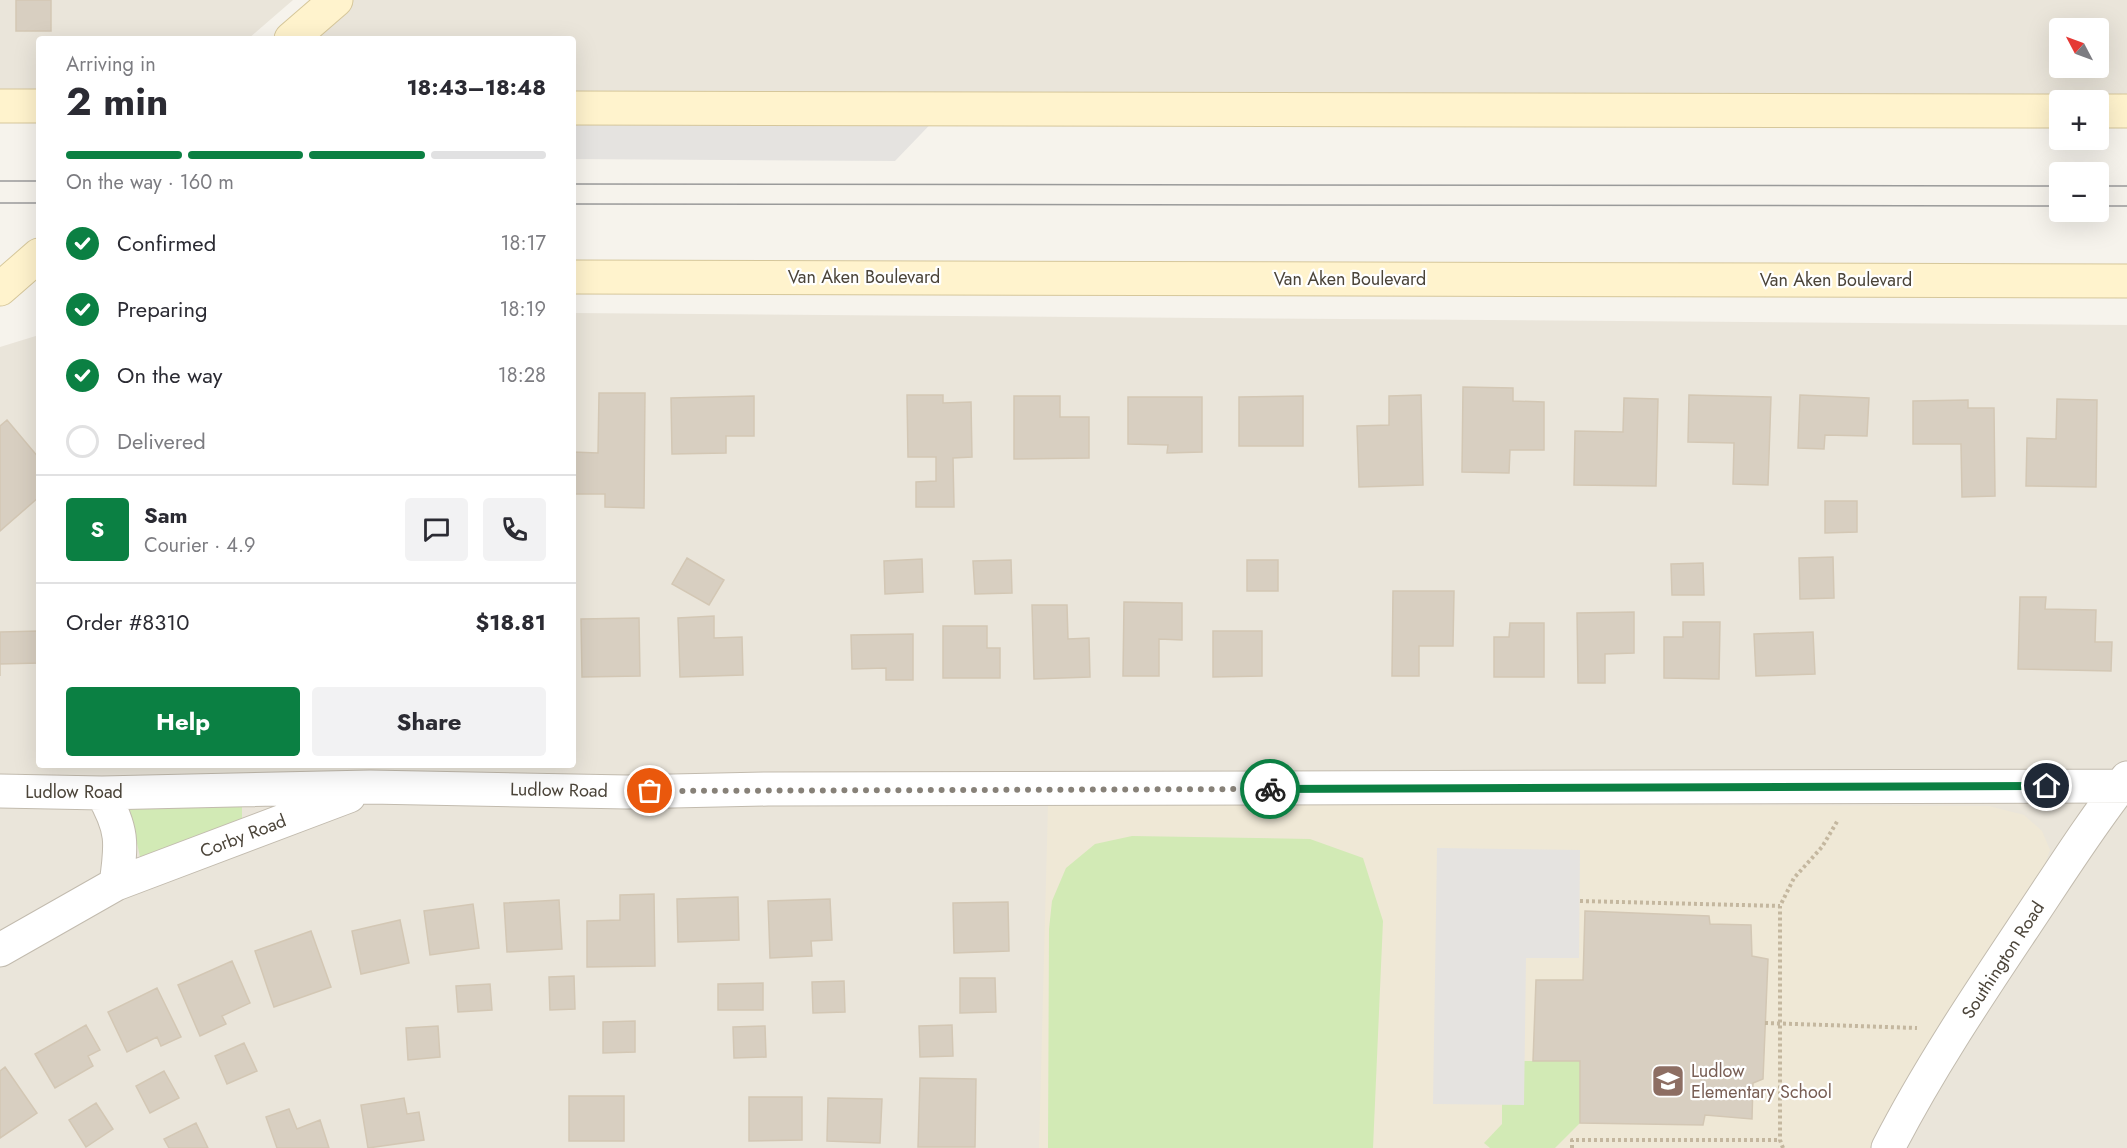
<!DOCTYPE html>
<html lang="en">
<head>
<meta charset="utf-8">
<style>
  :root { --surface:#fff; --page:#f2f2f3; --text:#2b2b33; --muted:#7c7c81; --line:#e1e1e2; --accent:#0b8043 }
  body { margin:0; font-family:Jost,sans-serif; background:var(--page); color:var(--text); height:100vh; display:flex; flex-direction:column; font-size:22px; white-space:nowrap }
  * { box-sizing:border-box; margin:0 }
  p { font-size:20px; color:var(--muted) }
  .icon { flex:none; width:33px; height:33px; fill:none; stroke:currentColor; stroke-width:2; stroke-linecap:round; stroke-linejoin:round }
  .map { position:relative; flex:1; overflow:hidden }
  .drawer { position:absolute; left:36px; top:36px; width:540px; height:732px; display:flex; flex-direction:column; background:var(--surface); border-radius:6px; box-shadow:0 6px 24px #0002 }
  .drawer>* { flex:none }
  .needle { width:39px; rotate:311deg }
  .buttons { position:absolute; left:2049px; top:18px; display:grid; gap:12px }
  .buttons a { display:grid; place-items:center; width:60px; height:60px; border-radius:6px; background:var(--surface); box-shadow:0 6px 24px #0002; font-size:30px }
  .pin { position:absolute; display:grid; place-items:center; width:51px; height:51px; color:#fff; margin:-26px; border:3px solid #fff; border-radius:50%; box-shadow:0 2px 6px #0007 }
  .courier { position:absolute; display:grid; place-items:center; width:60px; height:60px; margin:-30px; border:4px solid #0b8043; border-radius:50%; background:#fff; color:#222; box-shadow:0 2px 8px #0007 }
  .head em { font-style:normal; font-weight:700 }
  .head div { display:flex; flex-direction:column-reverse }
  .head { display:flex; align-items:center; justify-content:space-between; height:102px; padding:0 30px }
  h1 { font-size:39px; font-weight:700; line-height:45px }
  .bar { display:grid; grid-template-columns:repeat(4,1fr); gap:9px 6px; align-content:center; height:72px; padding:0 30px }
  .bar i { height:8px; border-radius:4px; background:var(--line) }
  .bar .on { background:var(--accent) }
  .bar p { grid-column:span 4 }
  .line { display:flex; align-items:center; gap:15px; padding:0 30px; border-top:2px solid var(--line) }
  .line div { flex:1 }
  .round { display:grid; place-items:center; flex:none; width:63px; height:63px; border-radius:6px; background:var(--page) }
  ol { padding:0 30px; list-style:none }
  li { display:flex; align-items:center; gap:18px; height:66px }
  li p { margin-inline-start:auto }
  li .icon { padding:6px; border-radius:50%; background:var(--accent); color:#fff; stroke-width:4 }
  li:last-child { color:var(--muted) }
  li i { width:33px; height:33px; border:3px solid var(--line); border-radius:50% }
  .cta { display:flex; gap:12px; margin-top:auto; padding:12px 30px }
  .cta a { flex:1; height:69px; border-radius:6px; background:var(--accent); color:#fff; font-size:24px; font-weight:700; line-height:69px; text-align:center }
  .cta a+a { background:var(--page); color:var(--text) }
  .map>svg:first-child { display:block }
  .residential { fill:#eae5da; fill-rule:evenodd }
  .education { fill:#efe8d6 }
  .green { fill:#d2eab5 }
  .parking { fill:#e5e3e0 }
  .building { fill:#d8cfc1; stroke:#d3c7b4; stroke-width:1.5 }
  .lines { fill:none; stroke-linecap:round; stroke-linejoin:round }
  .street-casing { stroke:#c2bbae; stroke-width:35 }
  .secondary-casing { stroke:#d6c79b; stroke-width:35 }
  .path { stroke:#c4b79f; stroke-width:4; stroke-dasharray:3 3; stroke-linecap:butt }
  .street { stroke:#fff; stroke-width:33 }
  .secondary { stroke:#fff3cd; stroke-width:33 }
  .tram { stroke:#9a9a9a; stroke-width:1.5 }
  .done { stroke:#878178; stroke-width:6; stroke-dasharray:0 10.8 }
  .route { stroke:#0b8043; stroke-width:8 }
  .labels { text-anchor:middle; stroke-width:4.5; stroke-linejoin:round; paint-order:stroke }
  .street-label { font-size:18px; fill:#4b4439; stroke:#fff }
  .education-label { font-size:18px; fill:#785e54; stroke:#fff; text-anchor:start }
</style>
</head>
<body>
<div class="map">
<svg width="2127" height="1148" viewBox="0 0 2127 1148">
  <rect width="100%" height="100%" fill="#f6f3ec"/>
  <path class="residential" d="M0,0H293L248,39H39V93L0,92Z
    M334,0H2127V111L2098,100L573,108V39H288ZM2060,28H2098V68H2060Z
    M573,313L2127,325V1148H0V347L39,335V765H573Z"/>
  <path class="education" d="M1048,804L1989,806L2024,815L2042,831L2050,850L2041,875L1926,1051L1871,1148H1039Z"/>
  <path class="green" d="M242,805V819L140,857L129,806Z
    M1132,836L1310,839L1363,858L1383,921L1373,1148H1048L1049,929L1052,901L1066,868L1095,844Z
    M1524,1061H1580V1123L1555,1148H1490L1484,1143L1502,1124V1104H1524Z"/>
  <path class="parking" d="M573,108H946L895,161L573,159Z
    M1437,848L1580,850L1579,958H1526L1524,1105L1433,1104Z"/>
  <path class="building" d="M16,0H51V31H16Z
    M1463,387L1513,388V401L1544,402V450H1510L1509,473L1462,472Z
    M599,393H645L644,508L605,507V494H573V452L598,453Z
    M907,395H943V403L971,402L972,457L953,458L954,507H916V482L936,481V457H908Z
    M1421,395L1423,485L1359,487L1357,426L1389,425V396Z
    M1689,395L1771,397L1768,485L1733,484L1734,443L1688,442Z
    M1800,395L1869,398L1867,436L1825,435L1824,449L1798,448Z
    M754,396V436H726V453L672,454L671,398Z
    M1014,396H1060V417H1089V458L1014,459Z
    M1303,396V446H1239V397Z
    M1128,397H1202V452L1167,453L1168,445L1128,444Z
    M1624,398L1658,399L1656,486L1574,485L1575,431L1623,432Z
    M2057,399L2097,400L2096,487L2026,486L2027,438L2056,439Z
    M1968,400V408H1994L1995,496L1962,497L1961,444H1913V401Z
    M7,420L39,458V497L0,531V426Z
    M1825,501H1857V532L1825,533Z
    M1833,557L1834,598L1800,599L1799,558Z
    M687,558L724,580L709,605L672,584Z
    M922,559L923,592L885,594L884,561Z
    M1011,560L1012,593L975,594L973,561Z
    M1247,560H1278V591H1247Z
    M1703,563L1704,595H1672L1671,564Z
    M1393,591H1454L1453,646H1419V676H1392Z
    M2020,597H2046L2045,609L2096,610L2095,642H2112L2111,671L2018,669Z
    M1124,602L1182,603V640L1159,639V676H1123Z
    M1032,605H1067L1068,639L1089,638L1090,677L1034,679Z
    M1634,612V653L1605,654V683H1578L1577,613Z
    M714,616V638L742,637L743,675L680,677L678,618Z
    M639,618L640,676L582,677L581,619Z
    M1683,622H1720L1719,679L1664,678V637H1683Z
    M1510,623H1544V677H1494V637H1509Z
    M943,626H987V648H1000V678H943Z
    M39,631V663L0,664V676V632Z
    M1213,631H1262V676L1213,677Z
    M1813,632L1815,674L1756,676L1754,634Z
    M913,634V680H886V668L852,669L851,635Z
    M654,894L655,966L587,967V921L620,920V895Z
    M738,897L739,940L678,942L677,899Z
    M830,899L832,940L811,941L812,956L770,958L768,901Z
    M559,900L562,949L507,952L504,903Z
    M1008,902L1009,951L954,953L953,903Z
    M473,904L479,948L430,955L424,911Z
    M1585,911L1709,916L1710,924L1751,925L1752,956L1768,959L1763,1079L1753,1083L1752,1119L1705,1115L1703,1125L1580,1123V1061H1533L1536,980H1583Z
    M400,920L409,963L361,974L352,931Z
    M311,931L331,987L274,1007L255,951Z
    M232,961L250,1003L222,1016L226,1024L200,1036L178,985Z
    M574,976L575,1009L550,1010L549,977Z
    M960,978H995L996,1012L960,1013Z
    M844,981L845,1012L813,1013L812,982Z
    M763,983V1010H718V984Z
    M490,984L492,1010L458,1012L456,986Z
    M157,988L181,1037L161,1046L157,1037L127,1052L108,1012Z
    M635,1021V1052L603,1053V1022Z
    M86,1025L100,1050L88,1056L93,1066L55,1088L35,1054Z
    M952,1025L953,1056L920,1057L919,1026Z
    M438,1026L440,1057L408,1060L406,1028Z
    M765,1026L766,1057L734,1058L733,1027Z
    M244,1043L257,1071L227,1084L215,1056Z
    M5,1067L37,1113L0,1138V1071Z
    M164,1071L179,1098L150,1113L136,1086Z
    M920,1078L976,1079L975,1147H918Z
    M569,1096H624V1141H569Z
    M749,1097H802V1140L749,1141Z
    M404,1098L407,1114L419,1112L424,1140L368,1148L361,1105Z
    M828,1098L882,1099L880,1143L827,1141Z
    M96,1103L113,1129L86,1147L69,1120Z
    M289,1109L297,1129L320,1120L329,1148H277L266,1117Z
    M196,1123L208,1148H169L164,1139Z"/>
  <g class="lines">
    <defs>
      <path id="street" d="M0,791L102,793L370,787L627,792L768,789L2127,786
        M102,793C123,829 122,843 116,884
        M0,950L116,884L349,796
        M1888,1148C1928,1070 1977,997 2025,925C2058,876 2090,824 2127,778"/>
      <path id="secondary" d="M291,39L336,0
        M0,106H39
        M573,108L2060,111
        M2098,111H2127
        M573,277L2127,281
        M0,289L39,255"/>
    </defs>
    <use href="#street" class="street-casing"/>
    <use href="#secondary" class="secondary-casing"/>
    <path class="path" d="M1580,901L1780,906
      M1765,1023L1917,1028
      M1572,1148V1140H1780
      M1783,1148L1780,1140V906L1794,878L1822,847L1838,820"/>
    <use href="#street" class="street"/>
    <use href="#secondary" class="secondary"/>
    <path class="tram" d="M0,181H39
      M573,184L2060,186
      M2098,186H2127
      M0,203H39
      M573,204L2060,206
      M2098,206H2127"/>
  </g>
  <g class="lines">
    <path class="done" d="M650,791L1270,789"/>
    <path class="route" d="M1270,789L2047,786"/>
  </g>
  <defs>
    <symbol id="school-square" viewBox="-11 -11 22 22"><rect x="-9" y="-9" width="18" height="18" rx="4" fill="#8d6e63" stroke="#fff"/><path d="M0-5L7-2L0 1L-7-2ZM-4 1L0 2.5L4 1V4Q0 6-4 4Z" fill="#fff"/></symbol>
  </defs>
  <g fill-rule="evenodd">
    <use href="#school-square" x="1649" y="1062" width="38" height="38"/>
  </g>
  <g class="labels">
    <g class="street-label">
      <text x="864" y="283">Van Aken Boulevard</text>
      <text x="1350" y="285">Van Aken Boulevard</text>
      <text x="1836" y="286">Van Aken Boulevard</text>
      <text transform="translate(559 790) rotate(1)" y="6">Ludlow Road</text>
      <text x="74" y="798">Ludlow Road</text>
      <text transform="translate(243 836) rotate(-21)" y="6">Corby Road</text>
      <text transform="translate(2003 960) rotate(-57)" y="6">Southington Road</text>
    </g>
    <g class="education-label">
      <text x="1691" y="1077">Ludlow<tspan x="1691" dy="21">Elementary School</tspan></text>
    </g>
  </g>
</svg>
<div class="buttons">
<a><svg class="needle" viewBox="-14 -14 28 28"><path d="M0-13l5 13h-10z" fill="#e53935"/><path d="M0 13l5-13h-10z" fill="#7c7c81"/></svg></a>
<a>+</a>
<a>−</a>
</div>
<div class="pin" style="left:650px;top:791px;background:#ea580c"><svg class="icon" aria-label="bag" viewBox="0 0 24 24"><path d="M5 8h14l-1 12H6zM9 8a3 3 0 0 1 6 0"/></svg></div>
<div class="pin" style="left:2047px;top:786px;background:#1f2937"><svg class="icon" aria-label="home" viewBox="0 0 24 24"><path d="M3 11l9-7 9 7M6 9v11h12V9"/></svg></div>
<div class="courier" style="left:1270px;top:789px"><svg class="icon" aria-label="bike" viewBox="0 0 24 24"><circle cx="6" cy="16" r="4"/><circle cx="18" cy="16" r="4"/><path d="M6 16l4-8h5l3 8M10 8l3 8H6M13 5h3"/></svg></div>
<section class="drawer">
<div class="head"><div><h1>2 min</h1><p>Arriving in</p></div><em>18:43–18:48</em></div>
<div class="bar"><i class="on"></i><i class="on"></i><i class="on"></i><i></i><p>On the way · 160 m</p></div>
<ol>
<li><svg class="icon" aria-label="check" viewBox="0 0 24 24"><path d="M5 12l5 5 9-10"/></svg>Confirmed<p>18:17</p></li>
<li><svg class="icon" aria-label="check" viewBox="0 0 24 24"><path d="M5 12l5 5 9-10"/></svg>Preparing<p>18:19</p></li>
<li><svg class="icon" aria-label="check" viewBox="0 0 24 24"><path d="M5 12l5 5 9-10"/></svg>On the way<p>18:28</p></li>
<li><i></i>Delivered</li>
</ol>
<div class="line" style="height:108px"><b class="round" style="background:var(--accent);color:#fff">S</b><div><b>Sam</b><p>Courier · 4.9</p></div><a class="round"><svg class="icon" aria-label="chat" viewBox="0 0 24 24"><path d="M4 5h16v11H9l-5 4z"/></svg></a><a class="round"><svg class="icon" aria-label="phone" viewBox="0 0 24 24"><path d="M5 4h4l2 5-3 2q2 4 5 5l2-3 5 2v4C11 20 4 13 5 4z"/></svg></a></div>
<div class="line" style="height:78px"><div>Order #8310</div><b>$18.81</b></div>
<div class="cta"><a>Help</a><a>Share</a></div>
</section>
</div>
</body>
</html>
